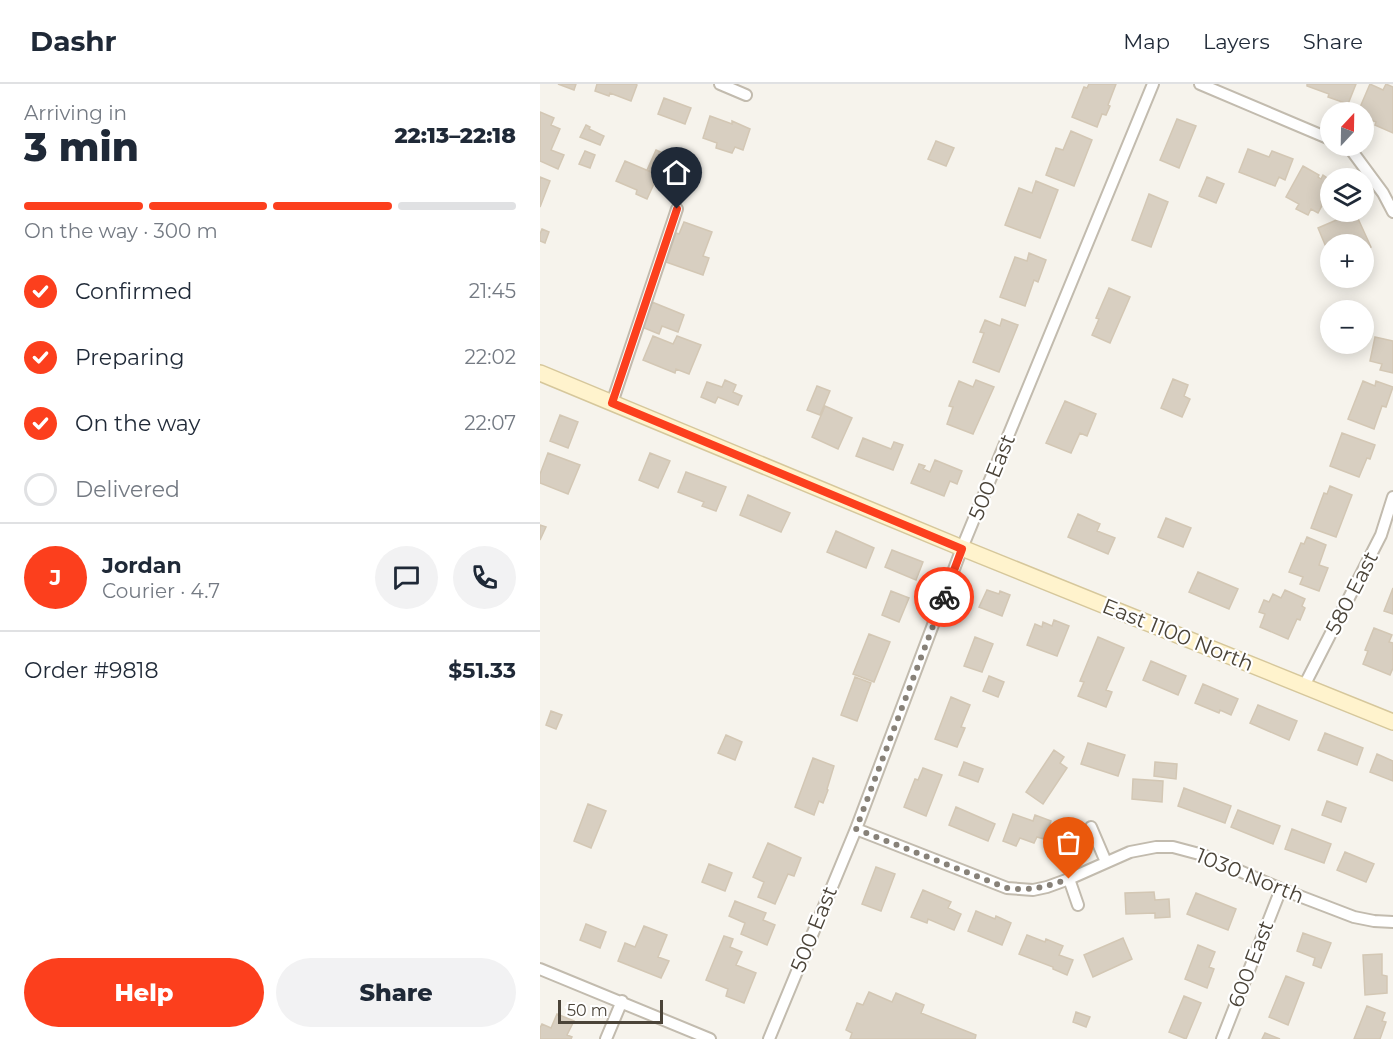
<!DOCTYPE html>
<html lang="en">
<head>
<meta charset="utf-8">
<style>
  :root { --surface:#fff; --page:#f2f2f3; --text:#1f2937; --muted:#747a83; --line:#e0e1e3; --accent:#fc3f1d }
  body { margin:0; font-family:Montserrat,sans-serif; background:var(--page); color:var(--text); height:100vh; display:flex; flex-direction:column; font-size:22px; white-space:nowrap }
  * { box-sizing:border-box; margin:0 }
  p { font-size:20px; color:var(--muted) }
  .icon { flex:none; width:33px; height:33px; fill:none; stroke:currentColor; stroke-width:2; stroke-linecap:round; stroke-linejoin:round }
  .map { position:relative; flex:1; overflow:hidden }
  .panel { display:flex; flex-direction:column; background:var(--surface); width:540px }
  .panel>* { flex:none }
  .needle { width:39px; rotate:22deg }
  .controls { position:absolute; left:780px; top:18px; display:grid; gap:12px }
  .controls a { display:grid; place-items:center; width:54px; height:54px; border-radius:50%; background:var(--surface); box-shadow:0 3px 15px #0003; font-size:30px }
  .scale { position:absolute; left:18px; bottom:15px; width:105px; box-sizing:border-box; padding-left:6px; border:3px solid #4b4439; border-top:0; font-size:16px; line-height:21px; white-space:nowrap; color:#4b4439; -webkit-text-stroke:4px #fff; paint-order:stroke }
  .pin { position:absolute; display:grid; place-items:center; width:51px; height:51px; color:#fff; margin:-62px -26px; border-radius:50% 50% 50% 0; rotate:-45deg; box-shadow:0 0 6px #0007 }
  .pin .icon { rotate:45deg }
  .courier { position:absolute; display:grid; place-items:center; width:60px; height:60px; margin:-30px; border:4px solid #fc3f1d; border-radius:50%; background:#fff; color:#222; box-shadow:0 2px 8px #0007 }
  .summary em { font-style:normal; font-weight:800 }
  .summary div { display:flex; flex-direction:column-reverse }
  .summary { display:flex; align-items:center; justify-content:space-between; height:102px; padding:0 24px }
  h1 { font-size:39px; font-weight:800; line-height:45px }
  .bar { display:grid; grid-template-columns:repeat(4,1fr); gap:9px 6px; align-content:center; height:72px; padding:0 24px }
  .bar i { height:8px; border-radius:4px; background:var(--line) }
  .bar .on { background:var(--accent) }
  .bar p { grid-column:span 4 }
  .line { display:flex; align-items:center; gap:15px; padding:0 24px; border-top:2px solid var(--line) }
  .line div { flex:1 }
  .round { display:grid; place-items:center; flex:none; width:63px; height:63px; border-radius:32px; background:var(--page) }
  ol { padding:0 24px; list-style:none }
  li { display:flex; align-items:center; gap:18px; height:66px }
  li p { margin-inline-start:auto }
  li .icon { padding:6px; border-radius:50%; background:var(--accent); color:#fff; stroke-width:4 }
  li:last-child { color:var(--muted) }
  li i { width:33px; height:33px; border:3px solid var(--line); border-radius:50% }
  .cta { display:flex; gap:12px; margin-top:auto; padding:12px 24px }
  .cta a { flex:1; height:69px; border-radius:36px; background:var(--accent); color:#fff; font-size:24px; font-weight:800; line-height:69px; text-align:center }
  .cta a+a { background:var(--page); color:var(--text) }
  header { display:flex; align-items:center; gap:36px; box-sizing:border-box; height:84px; padding:0 30px; background:var(--surface); border-bottom:2px solid var(--line) }
  header strong { font-size:28px }
  nav { display:flex; gap:33px; margin-inline-start:auto; font-size:21px }
  main { display:flex; flex:1; min-height:0 }
  .map>svg:first-child { display:block }
  .building { fill:#d8cfc1; stroke:#d3c7b4; stroke-width:1.5 }
  .lines { fill:none; stroke-linecap:round; stroke-linejoin:round }
  .street-casing { stroke:#c2bbae; stroke-width:14 }
  .secondary-casing { stroke:#d6c79b; stroke-width:18 }
  .street { stroke:#fff; stroke-width:10 }
  .secondary { stroke:#fff3cd; stroke-width:15 }
  .done { stroke:#878178; stroke-width:6; stroke-dasharray:0 10.8 }
  .route { stroke:#fc3f1d; stroke-width:8 }
  .labels { text-anchor:middle; stroke-width:4.5; stroke-linejoin:round; paint-order:stroke }
  .street-label { font-size:21px; fill:#4b4439; stroke:#fff }
</style>
</head>
<body>
<header>
<strong>Dashr</strong>
<nav><a>Map</a><a>Layers</a><a>Share</a></nav>
</header>
<main>
<section class="panel">
<div class="summary"><div><h1>3 min</h1><p>Arriving in</p></div><em>22:13–22:18</em></div>
<div class="bar"><i class="on"></i><i class="on"></i><i class="on"></i><i></i><p>On the way · 300 m</p></div>
<ol>
<li><svg class="icon" aria-label="check" viewBox="0 0 24 24"><path d="M5 12l5 5 9-10"/></svg>Confirmed<p>21:45</p></li>
<li><svg class="icon" aria-label="check" viewBox="0 0 24 24"><path d="M5 12l5 5 9-10"/></svg>Preparing<p>22:02</p></li>
<li><svg class="icon" aria-label="check" viewBox="0 0 24 24"><path d="M5 12l5 5 9-10"/></svg>On the way<p>22:07</p></li>
<li><i></i>Delivered</li>
</ol>
<div class="line" style="height:108px"><b class="round" style="background:var(--accent);color:#fff">J</b><div><b>Jordan</b><p>Courier · 4.7</p></div><a class="round"><svg class="icon" aria-label="chat" viewBox="0 0 24 24"><path d="M4 5h16v11H9l-5 4z"/></svg></a><a class="round"><svg class="icon" aria-label="phone" viewBox="0 0 24 24"><path d="M5 4h4l2 5-3 2q2 4 5 5l2-3 5 2v4C11 20 4 13 5 4z"/></svg></a></div>
<div class="line" style="height:78px"><div>Order #9818</div><b>$51.33</b></div>
<div class="cta"><a>Help</a><a>Share</a></div>
</section>
<div class="map">
<svg width="853" height="955" viewBox="0 0 853 955">
  <rect width="100%" height="100%" fill="#f6f3ec"/>
  <path class="building" d="M18,0H36L34,6Z
    M57,0H96L97,1L91,17L70,9L69,12L55,7Z
    M549,0H576L568,21L570,22L566,31L562,30L557,43L532,33L544,3L547,4Z
    M767,0H816L808,20L788,13L789,10L767,2Z
    M830,0L843,6L846,0L853,3V49L835,41L836,38L824,33V28H818Z
    M124,14L151,24L145,40L118,30Z
    M0,28L14,34L11,41L20,45L11,66L24,71L18,85L0,77Z
    M170,32L192,40V37L210,45L203,66L195,63L192,69L176,64L177,59L163,54Z
    M637,35L656,42L639,84L620,76Z
    M46,41L50,43L49,45L64,52L60,61L40,53Z
    M531,47L552,56L534,102L506,91L516,64L523,66Z
    M396,57L414,64L406,82L388,75Z
    M708,65L729,73L732,67L753,75L745,96L739,93L735,102L699,88Z
    M116,66L134,74L126,94L107,86Z
    M45,67L55,71L50,84L39,80Z
    M85,77L118,91L107,115L96,110L97,106L76,97Z
    M763,82L779,91L778,93L781,95L783,91L790,96V120L785,116L778,129L771,125L768,131L756,125L759,120L746,113Z
    M0,93L10,97L0,123Z
    M667,93L684,100L676,119L659,112Z
    M496,97L518,106L500,154L465,141L479,104L492,109Z
    M609,110L628,118L611,163L592,156Z
    M815,128L831,163L824,166V160H796L795,159L786,163L778,144Z
    M144,138L172,148L163,172L169,174L163,191L126,178L136,149L139,150Z
    M2,145L9,148L5,159L0,157V150Z
    M489,169L506,176L498,198L494,196L485,222L460,213L475,173L487,177Z
    M569,204L590,213L570,259L552,251L559,235L556,234Z
    M112,218L144,231L138,248L122,242L119,250L102,243Z
    M462,235L478,241L459,288L433,278L444,249L440,248L445,236L460,242Z
    M113,252L133,260L137,252L161,261L149,290L136,285L135,289L103,276Z
    M835,253L853,257V289L840,286L842,280L830,277Z
    M633,295L648,301L644,312L650,315L642,333L621,324Z
    M185,296L196,301L193,308L202,312L198,321L178,313L175,319L161,313L167,298L182,303Z
    M436,296L454,303L433,350L407,340L413,323L409,322L419,297L433,303Z
    M823,297L835,302L836,297L853,303L846,323L842,322L834,345L808,335Z
    M277,302L290,307L280,331L267,326Z
    M525,317L556,330L547,352L540,349L531,369L506,359Z
    M285,322L312,334L298,365L272,353Z
    M20,331L38,338L28,364L10,357Z
    M802,349L835,361L830,375L827,374L819,393L790,382Z
    M323,354L351,365L354,358L363,361L353,386L316,372Z
    M8,369L40,381L28,410L0,399V390Z
    M110,369L130,377L118,404L99,396Z
    M395,376L422,387L417,400L410,397L404,412L371,399L379,380L385,382L383,385L390,388Z
    M146,388L186,403L176,427L162,422L164,418L138,408Z
    M790,402L812,411L796,453L771,444L784,409L787,410Z
    M208,411L250,429L241,448L200,431Z
    M538,430L560,440L557,447L575,454L568,470L528,453Z
    M626,434L651,444L643,463L618,453Z
    M0,441L6,443L0,456Z
    M296,447L334,464L326,484L287,468Z
    M767,453L786,461L779,481L788,484L779,507L760,500L763,493L749,488L761,459L764,460Z
    M352,466L383,478L376,496L345,483Z
    M658,488L698,505L689,525L649,508Z
    M853,504V530L844,527Z
    M447,506L459,510L460,507L470,511L462,532L439,523Z
    M745,506L765,515L762,522L765,524L760,536L757,535L748,555L720,543L725,530L719,528L724,516L729,518L733,510L741,514Z
    M351,507L369,514L359,538L342,531Z
    M514,536L529,542L517,572L487,561L495,540L502,543L503,538L512,542Z
    M834,544L852,551L849,558L853,559V584L850,591L823,580L828,567L825,566Z
    M329,550L350,558L334,598L313,590Z
    M435,553L453,560L442,588L424,582Z
    M558,553L584,564L566,606L572,608L566,623L538,612L544,598L540,597Z
    M611,577L646,592L638,611L603,596Z
    M449,592L464,598L458,613L443,607Z
    M315,593L331,599L317,637L301,631Z
    M663,600L698,615L691,631L680,626L679,629L655,619Z
    M411,613L430,621L421,643L425,644L417,663L395,655Z
    M718,621L757,637L749,656L710,639Z
    M11,627L22,631L16,645L6,641Z
    M785,649L823,664L817,681L778,666Z
    M186,651L202,658L195,676L178,669Z
    M548,659L585,671L578,692L541,680Z
    M514,666L524,673L520,679L527,684L503,720L486,708Z
    M837,670L853,677V697L830,688Z
    M273,674L294,682L287,705L288,706L283,719L279,717L274,731L255,723Z
    M424,678L443,685L438,698L419,691Z
    M615,678L637,680L636,695L614,692Z
    M383,684L402,691L386,732L364,723L375,695L378,696Z
    M593,695L623,697L622,718L592,715Z
    M644,704L691,722L685,739L638,722Z
    M787,717L806,724L801,738L782,731Z
    M48,720L66,727L51,764L34,757Z
    M416,723L455,740L448,757L409,741Z
    M698,726L740,742L733,760L691,743Z
    M473,730L493,737L495,731L511,737L504,755L497,753L494,759L480,754L476,762L463,757Z
    M752,745L791,760L784,779L745,765Z
    M228,759L261,774L254,792L248,790L235,820L218,813L224,798L213,793Z
    M805,768L834,780L826,798L797,786Z
    M169,780L192,789L185,807L162,798Z
    M336,783L355,790L341,827L322,820Z
    M383,806L411,818L408,824L421,830L414,846L388,835L387,839L371,833Z
    M614,808L615,816L629,815L630,833L615,834V829L586,830L585,809Z
    M656,809L696,825L688,846L647,830Z
    M195,817L226,829L223,836L235,841L227,861L201,850L205,839L189,832Z
    M436,827L455,835L456,832L471,839L462,861L428,847Z
    M46,840L66,848L60,864L40,856Z
    M104,842L127,851L118,873L129,877L121,894L78,877L85,859L95,863Z
    M763,849L791,859L781,884L773,881L775,874L757,867Z
    M487,851L505,858L506,855L523,862L519,871L533,876L527,891L513,885V883L479,870Z
    M184,852L193,855L190,863L202,868L196,881L216,889L204,919L186,912L188,905L166,896Z
    M583,854L592,875L553,893L544,871Z
    M658,861L675,868L669,883L674,885L667,904L645,895Z
    M842,870V891L847,892V909L825,911L823,871Z
    M746,892L764,899L748,941L729,933Z
    M329,908L352,918L356,909L384,921L381,929L436,951L435,955H310L312,949L306,946L317,919L323,921Z
    M644,912L661,919L646,955L629,948Z
    M827,922L845,929L842,937L846,938L840,955H814Z
    M536,928L550,933L546,943L533,938Z
    M17,930L34,937L27,951L32,953L31,955H0V944L2,940L11,944Z
    M725,949L740,955H722Z"/>
  <g class="lines">
    <defs>
      <path id="street" d="M180,0L206,11
        M660,0L790,55
        M805,62L809,63L843,109L853,128
        M72,319L137,125
        M764,602L841,451L853,413
        M551,743L566,778
        M316,745L467,804L493,806L507,803L529,795L590,768L616,763H633L663,771L741,805L814,833L834,837L853,838
        M529,795L538,821
        M0,885L170,955
        M66,955L82,917
        M229,955L316,745L422,464L613,0
        M682,955L741,805"/>
      <path id="secondary" d="M0,289L422,464L853,638"/>
    </defs>
    <use href="#street" class="street-casing"/>
    <use href="#secondary" class="secondary-casing"/>
    <use href="#street" class="street"/>
    <use href="#secondary" class="secondary"/>
  </g>
  <g class="lines">
    <path class="done" d="M404,513L316,745L467,804C493,807 504,803 529,795"/>
    <path class="route" d="M137,125L72,319L422,465L404,513"/>
  </g>
  <g class="labels">
    <g class="street-label">
      <text transform="translate(452 393) rotate(-68)" y="7">500 East</text>
      <text transform="translate(812 509) rotate(-63)" y="7">580 East</text>
      <text transform="translate(638 551) rotate(22)" y="7">East 1100 North</text>
      <text transform="translate(710 792) rotate(22)" y="7">1030 North</text>
      <text transform="translate(274 845) rotate(-68)" y="7">500 East</text>
      <text transform="translate(711 880) rotate(-69)" y="7">600 East</text>
    </g>
  </g>
</svg>
<div class="controls">
<a><svg class="needle" viewBox="-14 -14 28 28"><path d="M0-13l5 13h-10z" fill="#e53935"/><path d="M0 13l5-13h-10z" fill="#747a83"/></svg></a>
<a><svg class="icon" aria-label="layers" viewBox="0 0 24 24"><path d="M12 4l9 5-9 5-9-5zM3 14l9 5 9-5"/></svg></a>
<a>+</a>
<a>−</a>
</div>
<div class="scale">50 m</div>
<div class="pin" style="left:529px;top:795px;background:#ea580c"><svg class="icon" aria-label="bag" viewBox="0 0 24 24"><path d="M5 8h14l-1 12H6zM9 8a3 3 0 0 1 6 0"/></svg></div>
<div class="pin" style="left:137px;top:125px;background:#1f2937"><svg class="icon" aria-label="home" viewBox="0 0 24 24"><path d="M3 11l9-7 9 7M6 9v11h12V9"/></svg></div>
<div class="courier" style="left:404px;top:513px"><svg class="icon" aria-label="bike" viewBox="0 0 24 24"><circle cx="6" cy="16" r="4"/><circle cx="18" cy="16" r="4"/><path d="M6 16l4-8h5l3 8M10 8l3 8H6M13 5h3"/></svg></div>
</div>
</main>
</body>
</html>
